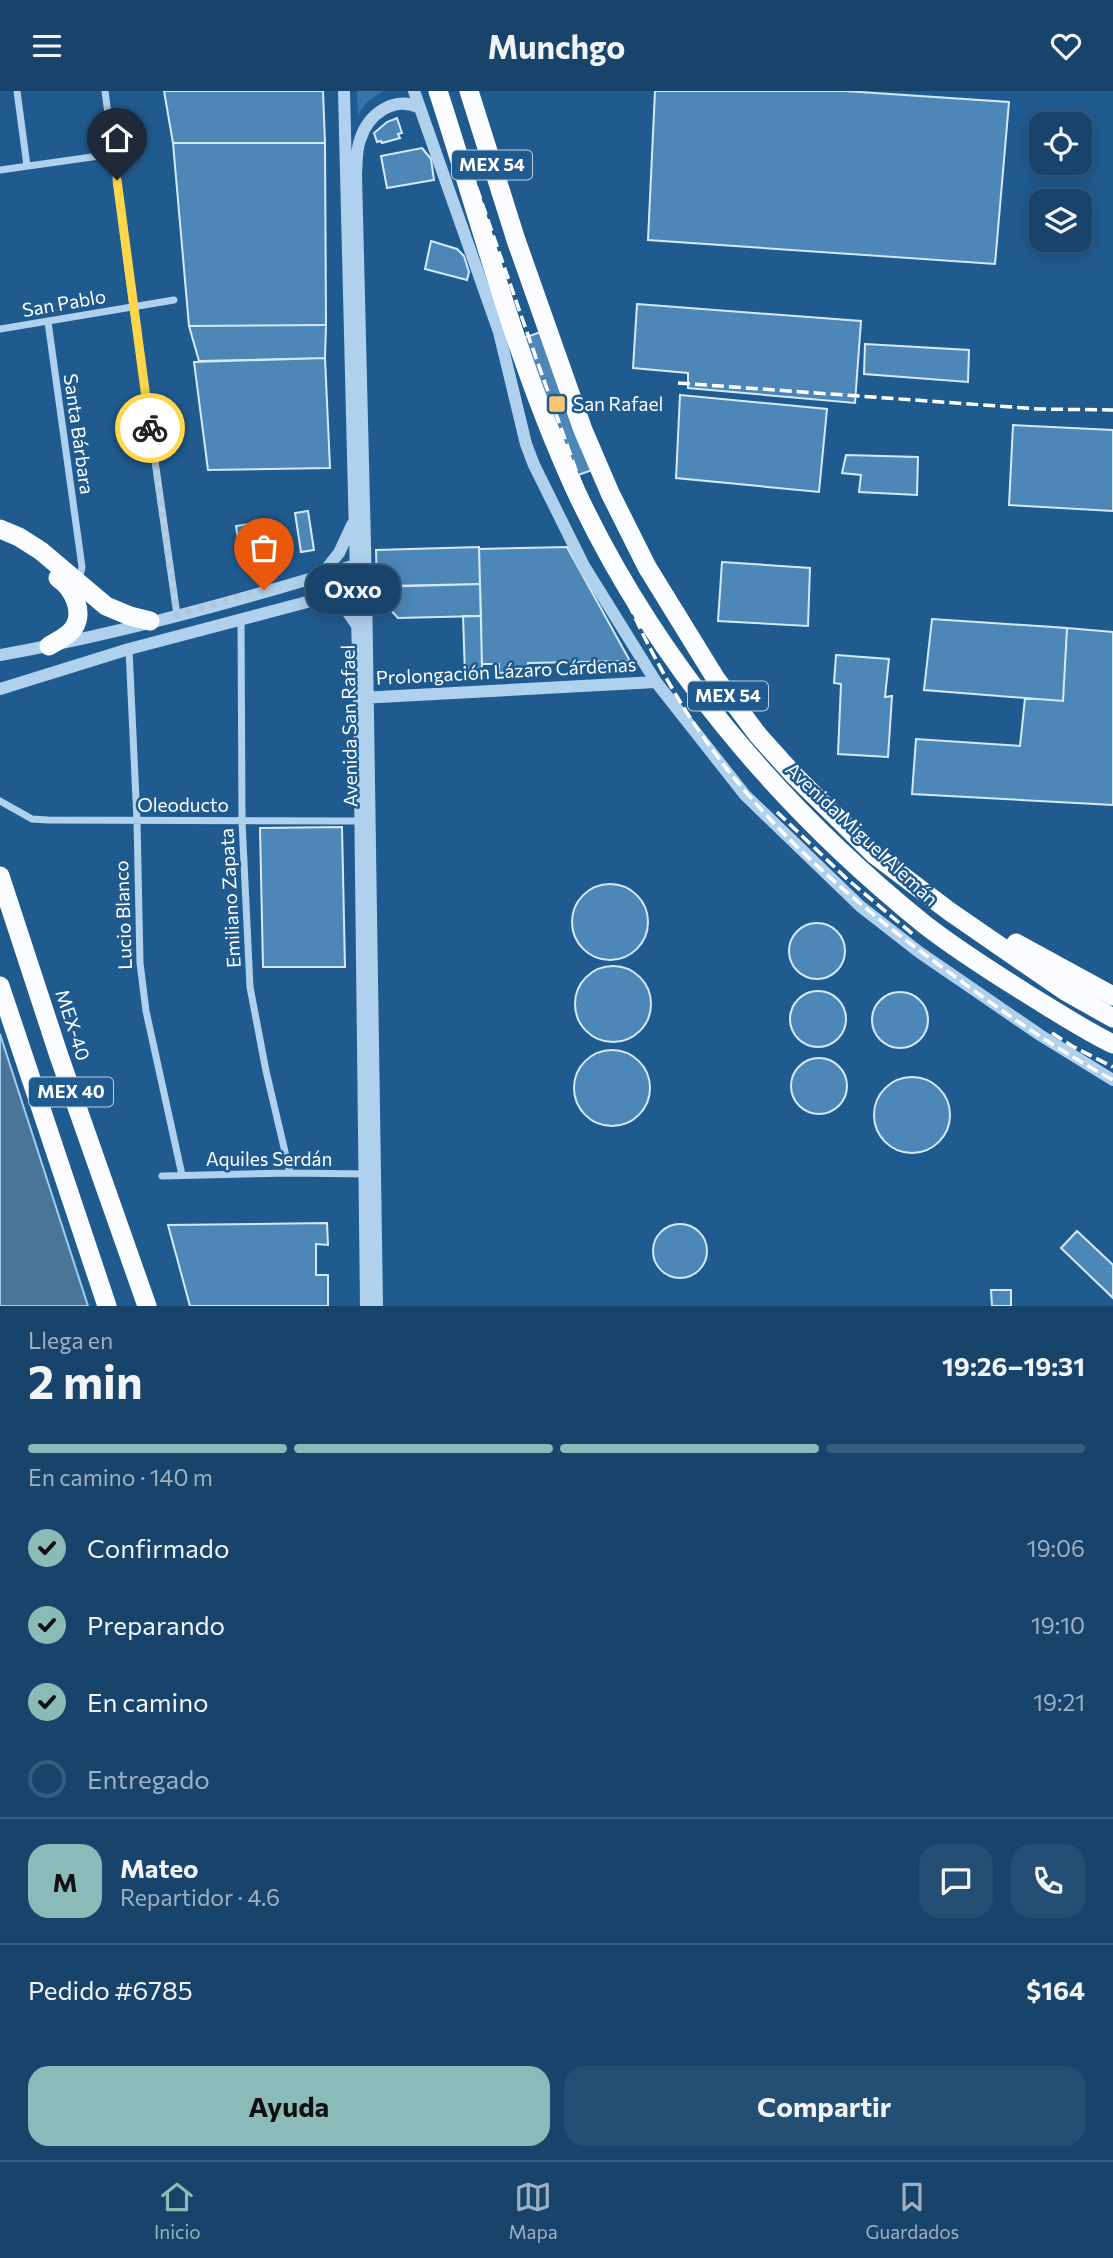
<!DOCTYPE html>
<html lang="es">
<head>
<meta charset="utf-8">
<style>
  :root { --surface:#18446c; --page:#254e74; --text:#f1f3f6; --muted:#9fb0c2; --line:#365c7f; --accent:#8bbbb9 }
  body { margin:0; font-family:Commissioner,sans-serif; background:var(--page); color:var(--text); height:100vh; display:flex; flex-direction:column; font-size:26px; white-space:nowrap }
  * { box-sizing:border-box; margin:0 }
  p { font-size:23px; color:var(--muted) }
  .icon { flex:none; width:38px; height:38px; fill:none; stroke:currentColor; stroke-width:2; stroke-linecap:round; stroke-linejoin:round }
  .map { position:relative; height:1215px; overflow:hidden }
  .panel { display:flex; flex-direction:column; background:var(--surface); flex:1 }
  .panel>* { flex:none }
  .buttons { position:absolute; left:1029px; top:21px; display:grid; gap:14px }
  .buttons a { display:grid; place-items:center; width:63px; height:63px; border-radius:14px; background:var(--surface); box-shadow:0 4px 18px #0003,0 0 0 2px var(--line); font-size:35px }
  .pin { position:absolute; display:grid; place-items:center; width:60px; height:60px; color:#fff; margin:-72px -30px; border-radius:50% 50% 50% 0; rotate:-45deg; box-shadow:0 0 7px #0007 }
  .pin .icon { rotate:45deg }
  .courier { position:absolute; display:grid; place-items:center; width:70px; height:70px; margin:-35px; border:5px solid #ffd54a; border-radius:50%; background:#fff; color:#222; box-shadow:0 2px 9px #0007 }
  .bubble { position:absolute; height:49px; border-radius:21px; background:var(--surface); box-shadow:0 4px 18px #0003,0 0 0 2px var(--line); font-size:23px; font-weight:700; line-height:49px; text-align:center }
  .headline em { font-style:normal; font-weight:700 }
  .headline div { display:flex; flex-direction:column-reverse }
  .headline { display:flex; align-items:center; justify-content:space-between; height:119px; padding:0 28px }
  h1 { font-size:46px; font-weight:700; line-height:52px }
  .bar { display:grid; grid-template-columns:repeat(4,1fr); gap:10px 7px; align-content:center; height:84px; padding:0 28px }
  .bar i { height:9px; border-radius:5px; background:var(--line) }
  .bar .selected { background:var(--accent) }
  .bar p { grid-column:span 4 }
  .line { display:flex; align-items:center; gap:18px; padding:0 28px; border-top:2px solid var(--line) }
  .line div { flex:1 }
  .round { display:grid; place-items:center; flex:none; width:74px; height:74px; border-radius:21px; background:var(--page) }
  ol { padding:0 28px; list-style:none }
  li { display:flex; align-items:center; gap:21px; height:77px }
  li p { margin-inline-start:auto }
  li .icon { padding:7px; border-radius:50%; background:var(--accent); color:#111; stroke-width:4 }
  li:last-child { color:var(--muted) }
  li i { width:38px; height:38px; border:4px solid var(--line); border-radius:50% }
  .action { display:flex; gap:14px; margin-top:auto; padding:14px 28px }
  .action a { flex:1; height:80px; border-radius:21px; background:var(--accent); color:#111; font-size:28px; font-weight:700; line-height:80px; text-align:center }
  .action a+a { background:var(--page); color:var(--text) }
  header { display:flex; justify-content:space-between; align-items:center; height:91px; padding:0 28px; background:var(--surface); font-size:32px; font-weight:700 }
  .dock { display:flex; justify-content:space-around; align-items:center; height:98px; border-top:2px solid var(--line); background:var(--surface); font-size:19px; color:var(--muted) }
  .dock a { display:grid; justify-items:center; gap:4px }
  .dock .selected { color:var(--accent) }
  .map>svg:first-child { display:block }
  .green { fill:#3375ad }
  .water { fill:#4b7499; stroke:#a3cdee; stroke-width:2 }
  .building { fill:#4c87b8; stroke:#d5e9f9; stroke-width:2 }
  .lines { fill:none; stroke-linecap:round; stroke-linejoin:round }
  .minor { stroke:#b0d1ed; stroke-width:7 }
  .tertiary { stroke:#b0d1ed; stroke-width:12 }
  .trunk { stroke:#fafcff; stroke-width:19 }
  .rail { stroke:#fff; stroke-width:3.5; stroke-dasharray:12 5; stroke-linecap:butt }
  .done { stroke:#b1c6d8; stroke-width:7; stroke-dasharray:0 12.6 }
  .route { stroke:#ffd54a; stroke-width:9 }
  .poi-dot { fill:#fac570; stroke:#205b90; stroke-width:2.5 }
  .labels { text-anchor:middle; stroke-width:5; stroke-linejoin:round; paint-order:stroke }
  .shield { fill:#205b90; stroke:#bccede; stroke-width:2 }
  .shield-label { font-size:18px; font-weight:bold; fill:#fff }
  .street-label { font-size:19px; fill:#fff; stroke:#205b90 }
  .poi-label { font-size:19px; fill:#fff; stroke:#205b90; text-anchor:start }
</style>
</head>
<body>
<header><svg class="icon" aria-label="menu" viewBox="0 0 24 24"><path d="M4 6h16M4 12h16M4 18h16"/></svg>Munchgo<svg class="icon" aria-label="heart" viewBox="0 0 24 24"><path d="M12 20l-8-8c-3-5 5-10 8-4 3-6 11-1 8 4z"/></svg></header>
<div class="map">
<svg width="1113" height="1215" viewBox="0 0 1113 1215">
  <rect width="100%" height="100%" fill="#205b90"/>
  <path class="green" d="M357,0H385C372,6 363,12 358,26Z"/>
  <path class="water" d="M0,943L88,1215H0Z"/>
  <path class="building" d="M164,0H323L325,52H173Z
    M655,0H845L1009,11L995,173L648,149Z
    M397,27L402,42L398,43L400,47L382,52L381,50L377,51L374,42L387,31Z
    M173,52H325L326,234L189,235Z
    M422,57L431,68L434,89L387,97L381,65Z
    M431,150L457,158L464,165L469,181L467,189L425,178Z
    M637,213L861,230L855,312L688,297V282L633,277Z
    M326,234L325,267L199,270L189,235Z
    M552,237L601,376L564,389L515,250Z
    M865,253L969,259L968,291L864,283Z
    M325,267L330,377L208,379L194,271Z
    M680,304L827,318L819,401L676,387Z
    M1013,334L1113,339V420L1009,414Z
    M846,364L918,366L917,404L859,401L861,384L842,382Z
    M308,420L314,459L301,461L295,422Z
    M260,431L266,472L242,476L236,435Z
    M479,456L480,493L377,496L376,459Z
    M567,456L630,570L528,572V581L499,582V573H482L479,458Z
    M722,471L810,477L808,535L718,530Z
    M480,493L481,525L398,527L388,516L387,495Z
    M463,525H481L482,584H465Z
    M932,528L1067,537L1063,610L924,599Z
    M1067,537L1113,541V714L912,703L916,648L1020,655L1025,607L1063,610Z
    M836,564L889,568L885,606L892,605L888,666L838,663L841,593L834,592Z
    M342,736L345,876H263L260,737Z
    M572 831a38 38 0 1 1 76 0a38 38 0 1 1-76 0Z
    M789 860a28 28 0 1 1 56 0a28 28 0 1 1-56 0Z
    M575 913a38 38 0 1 1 76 0a38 38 0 1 1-76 0Z
    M790 928a28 28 0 1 1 56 0a28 28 0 1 1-56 0Z
    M872 929a28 28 0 1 1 56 0a28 28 0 1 1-56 0Z
    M574 997a38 38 0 1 1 76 0a38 38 0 1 1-76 0Z
    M791 995a28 28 0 1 1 56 0a28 28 0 1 1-56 0Z
    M874 1024a38 38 0 1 1 76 0a38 38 0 1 1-76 0Z
    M327,1132L328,1154L316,1153V1184H328V1215H190L168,1134Z
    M653 1160a27 27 0 1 1 54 0a27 27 0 1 1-54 0Z
    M1077,1140L1113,1174V1207L1061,1157Z
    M991,1199H1011V1215H992Z"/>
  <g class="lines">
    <path class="minor" d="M17,0L27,75
      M105,0L133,216L177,524
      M0,79L113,63
      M48,231L82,476L81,481L77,489
      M0,238L174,209
      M241,527L242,730L250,896L266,980L290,1082
      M129,558L137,730L140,872L146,920L182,1084
      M0,710L32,728L48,729L362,730
      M162,1085L290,1082L367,1083"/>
    <path class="tertiary" d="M344,0L359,607L366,1215
      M414,0L499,241L526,353L534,374L584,475L656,591L745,704L860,815L919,861L1040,944L1113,989
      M322,483L339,462L352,434
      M331,504L345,517L356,533
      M0,564C120,543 246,508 362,472
      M0,598L129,558L364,496
      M360,607L656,591
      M377,1215L366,495L356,83C357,72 356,59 360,49C368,23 394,4 420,17"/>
    <path class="trunk" d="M438,0C481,132 516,269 574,396C653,567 778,715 924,833C957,859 994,882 1029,904C1057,921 1084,939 1113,953
      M469,0L516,149L583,339L610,402L647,476L716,588L758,644L793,683L875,764L949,820L1065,900L1113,927
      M0,438L19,446L41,460L106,515L130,525L150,530
      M49,555C57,550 67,546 73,538C85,521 73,497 58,487
      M0,785L59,965L147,1215
      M1016,852L1113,905
      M0,895L107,1215"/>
    <path class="rail" d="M443,0C482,111 520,223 560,334C592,424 623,514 672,597C739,713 835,798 942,876C997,917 1052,956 1113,989
      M678,292L1039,318L1113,319
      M777,721L847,788L915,845
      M1052,942L1072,955L1113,976"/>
  </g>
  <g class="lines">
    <path class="done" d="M150,337L177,524L264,499"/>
    <path class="route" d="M117,89L150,337"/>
  </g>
  <rect class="poi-dot" x="548" y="304" width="18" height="18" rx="3.5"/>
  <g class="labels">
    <g class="shield">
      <rect x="452" y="59.5" width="80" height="29" rx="5"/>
      <rect x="688" y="590.5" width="80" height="29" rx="5"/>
      <rect x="29" y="986.5" width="84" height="29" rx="5"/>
    </g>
    <g class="shield-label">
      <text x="492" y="80">MEX 54</text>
      <text x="728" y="611">MEX 54</text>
      <text x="71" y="1007">MEX 40</text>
    </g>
    <g class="street-label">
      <text transform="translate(64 212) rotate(-10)" y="7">San Pablo</text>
      <text transform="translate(79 343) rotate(82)" y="7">Santa Bárbara</text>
      <text transform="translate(506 580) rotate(-3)" y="7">Prolongación Lázaro Cárdenas</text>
      <text transform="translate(349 635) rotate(-91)" y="7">Avenida San Rafael</text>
      <text x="183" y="721">Oleoducto</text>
      <text transform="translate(862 743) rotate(43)" y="7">Avenida Miguel Alemán</text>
      <text transform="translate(230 807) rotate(-93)" y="7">Emiliano Zapata</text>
      <text transform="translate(123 824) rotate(-92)" y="7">Lucio Blanco</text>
      <text transform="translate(73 934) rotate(72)" y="7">MEX-40</text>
      <text x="269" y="1075">Aquiles Serdán</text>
    </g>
    <g class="poi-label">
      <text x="573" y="320">San Rafael</text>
    </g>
  </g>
</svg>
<div class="buttons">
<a><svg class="icon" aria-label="locate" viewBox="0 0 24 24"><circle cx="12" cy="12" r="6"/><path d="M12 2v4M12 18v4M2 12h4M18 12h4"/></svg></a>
<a><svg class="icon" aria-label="layers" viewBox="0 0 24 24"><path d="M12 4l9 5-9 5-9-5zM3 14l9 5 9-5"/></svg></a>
</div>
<div class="pin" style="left:264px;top:499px;background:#ea580c"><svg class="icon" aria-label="bag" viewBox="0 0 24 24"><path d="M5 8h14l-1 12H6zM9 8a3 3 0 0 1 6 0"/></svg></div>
<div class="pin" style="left:117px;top:89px;background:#1f2937"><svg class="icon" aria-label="home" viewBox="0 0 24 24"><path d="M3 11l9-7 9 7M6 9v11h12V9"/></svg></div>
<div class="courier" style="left:150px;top:337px"><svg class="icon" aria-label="bike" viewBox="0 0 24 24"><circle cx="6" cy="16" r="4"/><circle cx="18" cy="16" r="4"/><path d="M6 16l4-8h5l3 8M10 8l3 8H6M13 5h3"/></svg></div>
<div class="bubble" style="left:306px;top:474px;width:94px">Oxxo</div>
</div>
<section class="panel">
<div class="headline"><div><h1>2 min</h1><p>Llega en</p></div><em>19:26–19:31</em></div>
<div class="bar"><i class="selected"></i><i class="selected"></i><i class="selected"></i><i></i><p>En camino · 140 m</p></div>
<ol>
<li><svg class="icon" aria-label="check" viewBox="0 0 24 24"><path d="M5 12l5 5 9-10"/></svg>Confirmado<p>19:06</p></li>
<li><svg class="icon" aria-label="check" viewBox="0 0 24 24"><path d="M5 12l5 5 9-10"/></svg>Preparando<p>19:10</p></li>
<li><svg class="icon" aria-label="check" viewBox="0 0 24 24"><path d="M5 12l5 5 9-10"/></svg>En camino<p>19:21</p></li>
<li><i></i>Entregado</li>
</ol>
<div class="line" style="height:126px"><b class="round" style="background:var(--accent);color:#111">M</b><div><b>Mateo</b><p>Repartidor · 4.6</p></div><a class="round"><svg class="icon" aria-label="chat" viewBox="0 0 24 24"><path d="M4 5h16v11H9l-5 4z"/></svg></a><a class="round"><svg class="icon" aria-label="phone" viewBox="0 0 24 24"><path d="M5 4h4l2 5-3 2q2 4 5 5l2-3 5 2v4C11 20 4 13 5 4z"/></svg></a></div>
<div class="line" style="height:91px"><div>Pedido #6785</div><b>$164</b></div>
<div class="action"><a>Ayuda</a><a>Compartir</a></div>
</section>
<nav class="dock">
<a class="selected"><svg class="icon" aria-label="home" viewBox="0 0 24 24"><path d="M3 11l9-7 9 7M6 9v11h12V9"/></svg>Inicio</a>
<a><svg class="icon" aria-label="map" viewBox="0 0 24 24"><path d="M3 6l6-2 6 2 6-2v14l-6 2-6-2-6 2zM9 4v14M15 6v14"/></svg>Mapa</a>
<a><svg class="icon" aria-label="saved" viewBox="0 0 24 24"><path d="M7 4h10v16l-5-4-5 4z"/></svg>Guardados</a>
</nav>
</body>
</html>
